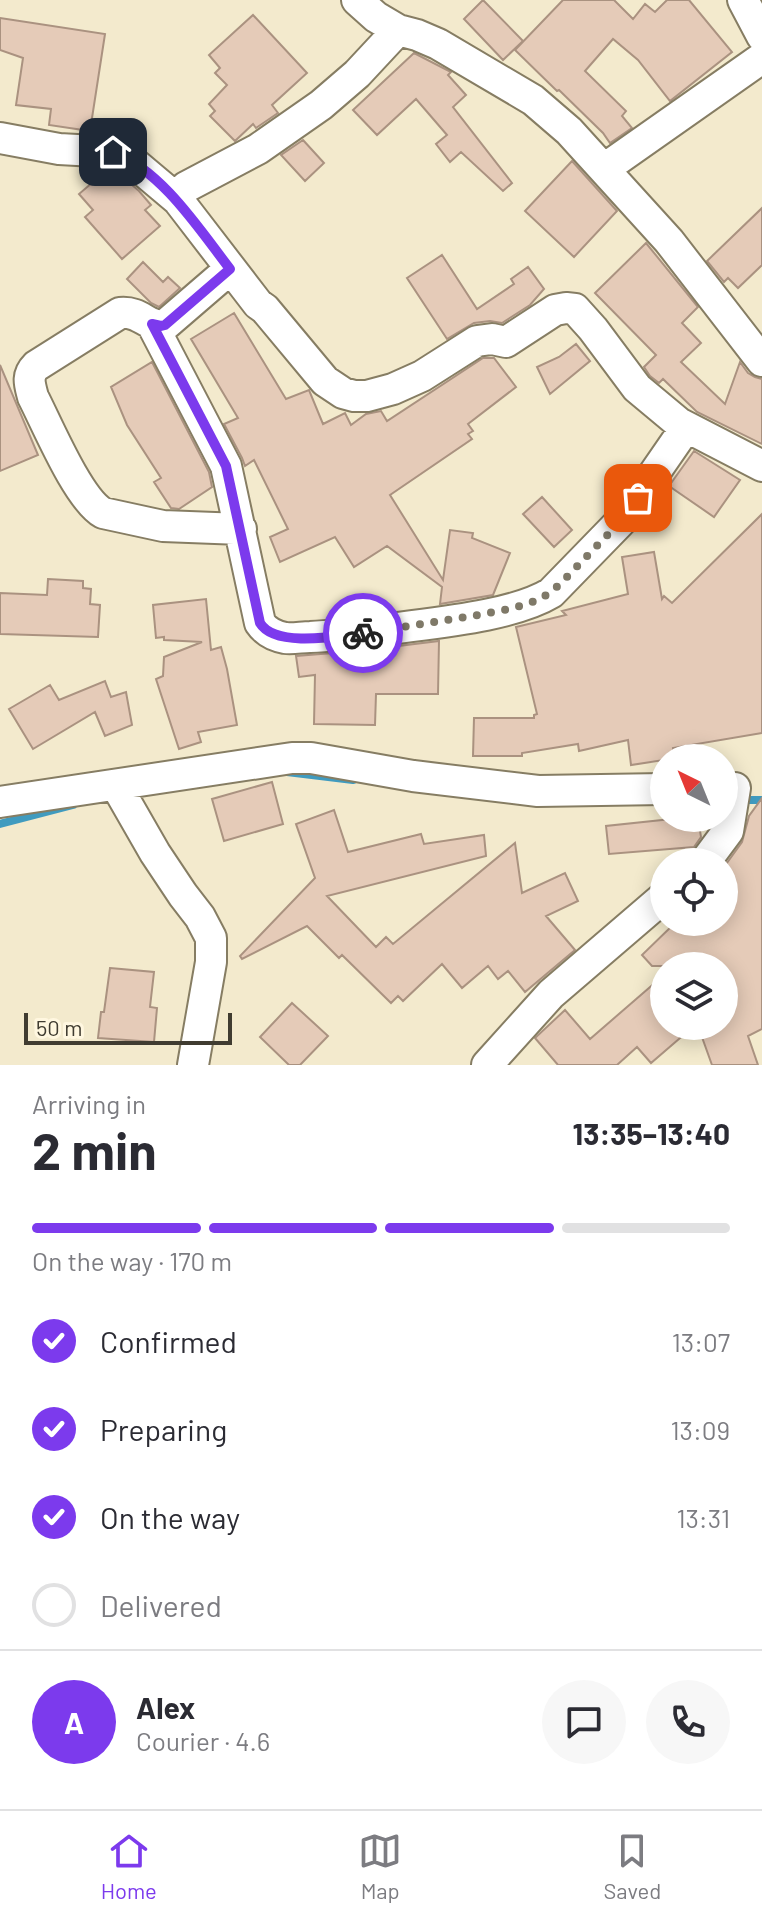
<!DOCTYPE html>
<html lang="en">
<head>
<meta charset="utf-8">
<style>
  :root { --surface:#fff; --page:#f7f7f7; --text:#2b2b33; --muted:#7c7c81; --line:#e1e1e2; --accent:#7c3aed }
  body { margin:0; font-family:Barlow,sans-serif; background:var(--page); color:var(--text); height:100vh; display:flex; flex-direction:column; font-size:30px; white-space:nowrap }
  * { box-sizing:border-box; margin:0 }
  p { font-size:26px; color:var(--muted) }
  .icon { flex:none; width:44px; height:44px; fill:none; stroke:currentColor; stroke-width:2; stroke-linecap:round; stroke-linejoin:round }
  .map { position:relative; height:1065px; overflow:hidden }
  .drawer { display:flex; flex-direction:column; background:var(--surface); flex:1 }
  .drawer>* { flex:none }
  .needle { width:52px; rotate:317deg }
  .fabs { position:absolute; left:650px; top:744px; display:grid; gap:16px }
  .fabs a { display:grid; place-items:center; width:88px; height:88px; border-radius:50%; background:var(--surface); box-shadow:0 4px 20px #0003; font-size:40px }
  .scale { position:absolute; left:24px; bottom:20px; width:208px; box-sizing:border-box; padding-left:8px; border:4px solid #403c31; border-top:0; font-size:22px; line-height:28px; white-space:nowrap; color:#403c31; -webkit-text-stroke:6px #fff7e0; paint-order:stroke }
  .pin { position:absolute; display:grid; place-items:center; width:68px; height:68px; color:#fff; margin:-34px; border-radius:16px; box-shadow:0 4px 12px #0006 }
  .courier { position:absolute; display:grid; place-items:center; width:80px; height:80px; margin:-40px; border:6px solid #7c3aed; border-radius:50%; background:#fff; color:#222; box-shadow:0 2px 10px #0007 }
  .head em { font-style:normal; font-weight:700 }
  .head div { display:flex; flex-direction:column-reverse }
  .head { display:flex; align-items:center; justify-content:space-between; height:136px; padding:0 32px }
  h1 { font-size:52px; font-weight:700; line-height:60px }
  .bar { display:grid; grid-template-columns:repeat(4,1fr); gap:12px 8px; align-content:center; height:96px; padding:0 32px }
  .bar i { height:10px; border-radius:6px; background:var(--line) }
  .bar .active { background:var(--accent) }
  .bar p { grid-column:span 4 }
  .line { display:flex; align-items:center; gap:20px; padding:0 32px; border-top:2px solid var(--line) }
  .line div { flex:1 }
  .round { display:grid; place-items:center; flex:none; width:84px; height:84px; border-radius:42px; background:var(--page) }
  ol { padding:0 32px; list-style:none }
  li { display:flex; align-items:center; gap:24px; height:88px }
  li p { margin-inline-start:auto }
  li .icon { padding:8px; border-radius:50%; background:var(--accent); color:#fff; stroke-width:4 }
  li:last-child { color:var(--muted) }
  li i { width:44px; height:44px; border:4px solid var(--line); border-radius:50% }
  .dock { display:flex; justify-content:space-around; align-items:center; height:112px; border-top:2px solid var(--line); background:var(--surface); font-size:22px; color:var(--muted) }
  .dock a { display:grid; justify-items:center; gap:4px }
  .dock .active { color:var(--accent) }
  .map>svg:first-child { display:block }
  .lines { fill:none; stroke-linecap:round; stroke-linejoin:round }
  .stream { stroke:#409bbf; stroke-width:8 }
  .building { fill:#e5cbb8; stroke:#aa9280; stroke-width:2 }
  .minor-casing { stroke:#867d63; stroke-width:34 }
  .minor { stroke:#fff; stroke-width:30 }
  .done { stroke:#7f7968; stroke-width:8; stroke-dasharray:0 14.4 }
  .route { stroke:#7c3aed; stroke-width:10 }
</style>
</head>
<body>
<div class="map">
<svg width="762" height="1065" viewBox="0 0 762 1065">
  <rect width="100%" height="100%" fill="#f3eacd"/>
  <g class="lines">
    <path class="stream" d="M287,772L353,780
      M741,800H762
      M0,824L73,805"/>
  </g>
  <path class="building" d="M483,0L523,41L503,60L464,19Z
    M563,0H614L633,19L645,4L655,12L667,0H689L732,52L670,101L638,60L613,39L585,71L626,111L622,116L632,128L610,143L603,133L559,90L557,91L515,50Z
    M253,15L307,73L272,105L278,113L256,128L253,124L235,141L210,116L215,111L209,104L227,85L215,73L220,68L209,55Z
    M0,18L105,34L90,131L49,125L51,109L16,105L23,58L0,50Z
    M414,53L451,72L448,75L466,95L453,107L512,183L503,191L461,152L450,162L436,144L447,135L416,99L377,135L353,110Z
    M303,140L324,163L305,181L281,155Z
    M572,161L617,211L574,257L525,211Z
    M107,170L124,178L139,191L151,205L145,210L160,226L122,259L85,217L93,210L79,194Z
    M762,208V265L738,288L728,278L724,282L707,261Z
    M646,243L698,307L682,323L701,343L681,362L725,404L740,362L748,373L755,377L762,379V444L697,412L663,379L659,383L650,376L644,367L656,355L595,293Z
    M442,255L477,309L514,284L511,279L528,267L544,289L530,305L502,323L490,321L474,323L447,339L407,278Z
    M143,262L163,282L168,277L180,288L159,307L151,303L127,279Z
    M234,313L286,399L309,390L323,424L345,413L351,425L366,414L381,411L387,421L483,358H494L516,387L468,424L473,431L468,434L472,439L390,495L443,580L450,530L473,533L472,538L510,553L493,595L440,604L442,587L387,546L354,567L335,537L280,562L270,537L288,529L254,460L245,466L242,458L224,424L238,418L191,339Z
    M576,344L590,361L550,394L537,367L559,357Z
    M152,362L209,472L212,487L179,509L171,508L154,482L161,478L127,425L111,387Z
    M0,365L38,455L0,471Z
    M694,451L740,480L714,517L669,486Z
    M542,497L572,530L554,547L523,514Z
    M762,514V733L673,748L674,758H664V760L631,765L628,740L579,751L578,744L522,753V756H473L474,718H534V715L537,714L516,627L566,615L562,611L628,594L622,557L654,552L662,599L664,596L672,603Z
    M48,579L83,581V588L91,589L90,604L100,605L98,637L0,634V593L47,595Z
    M206,599L211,650L221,647L227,669L237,725L198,732L201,742L179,749L156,679L163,676L164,657L202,642L164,640V637L156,638L153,605Z
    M439,641L438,694H376L375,725L314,724L315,675L299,677L296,656L358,651Z
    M105,681L111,697L126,692L132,725L105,736L95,712L33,749L9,709L50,685L59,700Z
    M272,782L283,824L224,841L212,799Z
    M762,798V1029L748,1036L758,1065H712L698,1026H724V966H652L642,955L676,922H724V867L742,842L749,816Z
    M334,810L348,852L421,834L424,844L484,835L486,856L327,896L376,947L386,937L393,944L515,843L522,893L565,873L578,901L546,916L575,950L525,992L508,971L498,979L488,966L462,988L442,964L403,1001L398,996L391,1003L342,955L339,958L307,926L242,959L240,956L315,878L296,824Z
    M681,818H698L701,837L694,847L609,854L606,826Z
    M110,968L154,972L150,1007L157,1008L154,1042L98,1038L101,1012H104Z
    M664,975V1026H694L651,1063L637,1047L617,1065H558L535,1038L565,1010L590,1039Z
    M292,1003L328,1036L300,1065H289L260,1037Z"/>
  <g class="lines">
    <defs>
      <path id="minor" d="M357,0L376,17L398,30L417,35L438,44L533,100L569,131L669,241L762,361
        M743,0L762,36
        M0,138L59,149L113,152L134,163L178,200
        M604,169L762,58
        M230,269L165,325C147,328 142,311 120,313L36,366C26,376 30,385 33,397C47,424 78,499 103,513L163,526L241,529
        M152,324L226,466L260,623C266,632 274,636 285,638C293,639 302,637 310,637C335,636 359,633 383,630C431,623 511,617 551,593L622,520L680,436L681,432L679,423L637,388L593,329L575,309L566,308L555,310L506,342L492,339L477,341L422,376L393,389L367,396H354L343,393L325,381L265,309L258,304L178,200L180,193L186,187L258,149L321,105L357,74L398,30
        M679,423L762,466
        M116,785L155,853L183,895L200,917L211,938V962L193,1065
        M0,802L292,758H311L413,776L538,791L664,789
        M705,862L728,831L735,788
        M487,1065L551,994L664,897"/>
    </defs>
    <use href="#minor" class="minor-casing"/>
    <use href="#minor" class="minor"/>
  </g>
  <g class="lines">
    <path class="done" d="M363,633L479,615L514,608L541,599L559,585L622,520L638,498"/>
    <path class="route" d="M113,152C162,171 199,229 230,269L165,325L161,326L152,324L226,466L260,623C275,648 338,636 363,633"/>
  </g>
</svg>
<div class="fabs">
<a><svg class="needle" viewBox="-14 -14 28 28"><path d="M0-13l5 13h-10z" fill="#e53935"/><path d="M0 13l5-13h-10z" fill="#7c7c81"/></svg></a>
<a><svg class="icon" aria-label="locate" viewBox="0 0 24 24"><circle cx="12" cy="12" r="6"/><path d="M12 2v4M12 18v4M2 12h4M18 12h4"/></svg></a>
<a><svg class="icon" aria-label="layers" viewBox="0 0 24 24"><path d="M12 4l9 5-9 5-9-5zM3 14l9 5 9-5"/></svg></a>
</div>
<div class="scale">50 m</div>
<div class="pin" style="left:638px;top:498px;background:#ea580c"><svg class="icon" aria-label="bag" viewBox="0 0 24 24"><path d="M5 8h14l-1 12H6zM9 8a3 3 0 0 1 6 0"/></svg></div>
<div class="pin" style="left:113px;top:152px;background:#1f2937"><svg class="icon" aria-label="home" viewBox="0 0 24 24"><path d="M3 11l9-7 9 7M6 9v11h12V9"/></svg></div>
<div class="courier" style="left:363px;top:633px"><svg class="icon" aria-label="bike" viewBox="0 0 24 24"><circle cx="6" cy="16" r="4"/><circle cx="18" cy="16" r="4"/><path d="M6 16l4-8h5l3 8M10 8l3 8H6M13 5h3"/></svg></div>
</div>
<section class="drawer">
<div class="head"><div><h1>2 min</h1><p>Arriving in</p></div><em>13:35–13:40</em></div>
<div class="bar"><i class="active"></i><i class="active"></i><i class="active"></i><i></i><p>On the way · 170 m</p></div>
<ol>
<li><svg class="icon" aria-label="check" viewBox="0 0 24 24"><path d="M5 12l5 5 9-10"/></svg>Confirmed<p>13:07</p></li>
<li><svg class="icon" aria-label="check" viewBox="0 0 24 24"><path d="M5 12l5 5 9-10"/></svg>Preparing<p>13:09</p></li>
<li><svg class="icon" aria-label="check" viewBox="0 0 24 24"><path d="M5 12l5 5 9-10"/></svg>On the way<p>13:31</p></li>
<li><i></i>Delivered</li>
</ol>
<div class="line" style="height:144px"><b class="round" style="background:var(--accent);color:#fff">A</b><div><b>Alex</b><p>Courier · 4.6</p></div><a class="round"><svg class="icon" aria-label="chat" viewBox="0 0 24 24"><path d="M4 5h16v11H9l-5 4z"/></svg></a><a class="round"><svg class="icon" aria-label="phone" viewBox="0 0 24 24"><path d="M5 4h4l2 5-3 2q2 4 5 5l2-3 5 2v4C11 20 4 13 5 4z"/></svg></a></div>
</section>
<nav class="dock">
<a class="active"><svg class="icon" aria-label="home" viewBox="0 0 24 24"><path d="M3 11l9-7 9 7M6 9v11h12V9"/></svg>Home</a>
<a><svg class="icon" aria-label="map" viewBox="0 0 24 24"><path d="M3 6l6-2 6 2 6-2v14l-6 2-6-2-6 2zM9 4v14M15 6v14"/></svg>Map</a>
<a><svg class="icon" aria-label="saved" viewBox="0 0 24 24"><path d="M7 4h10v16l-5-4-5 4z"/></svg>Saved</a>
</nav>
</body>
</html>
